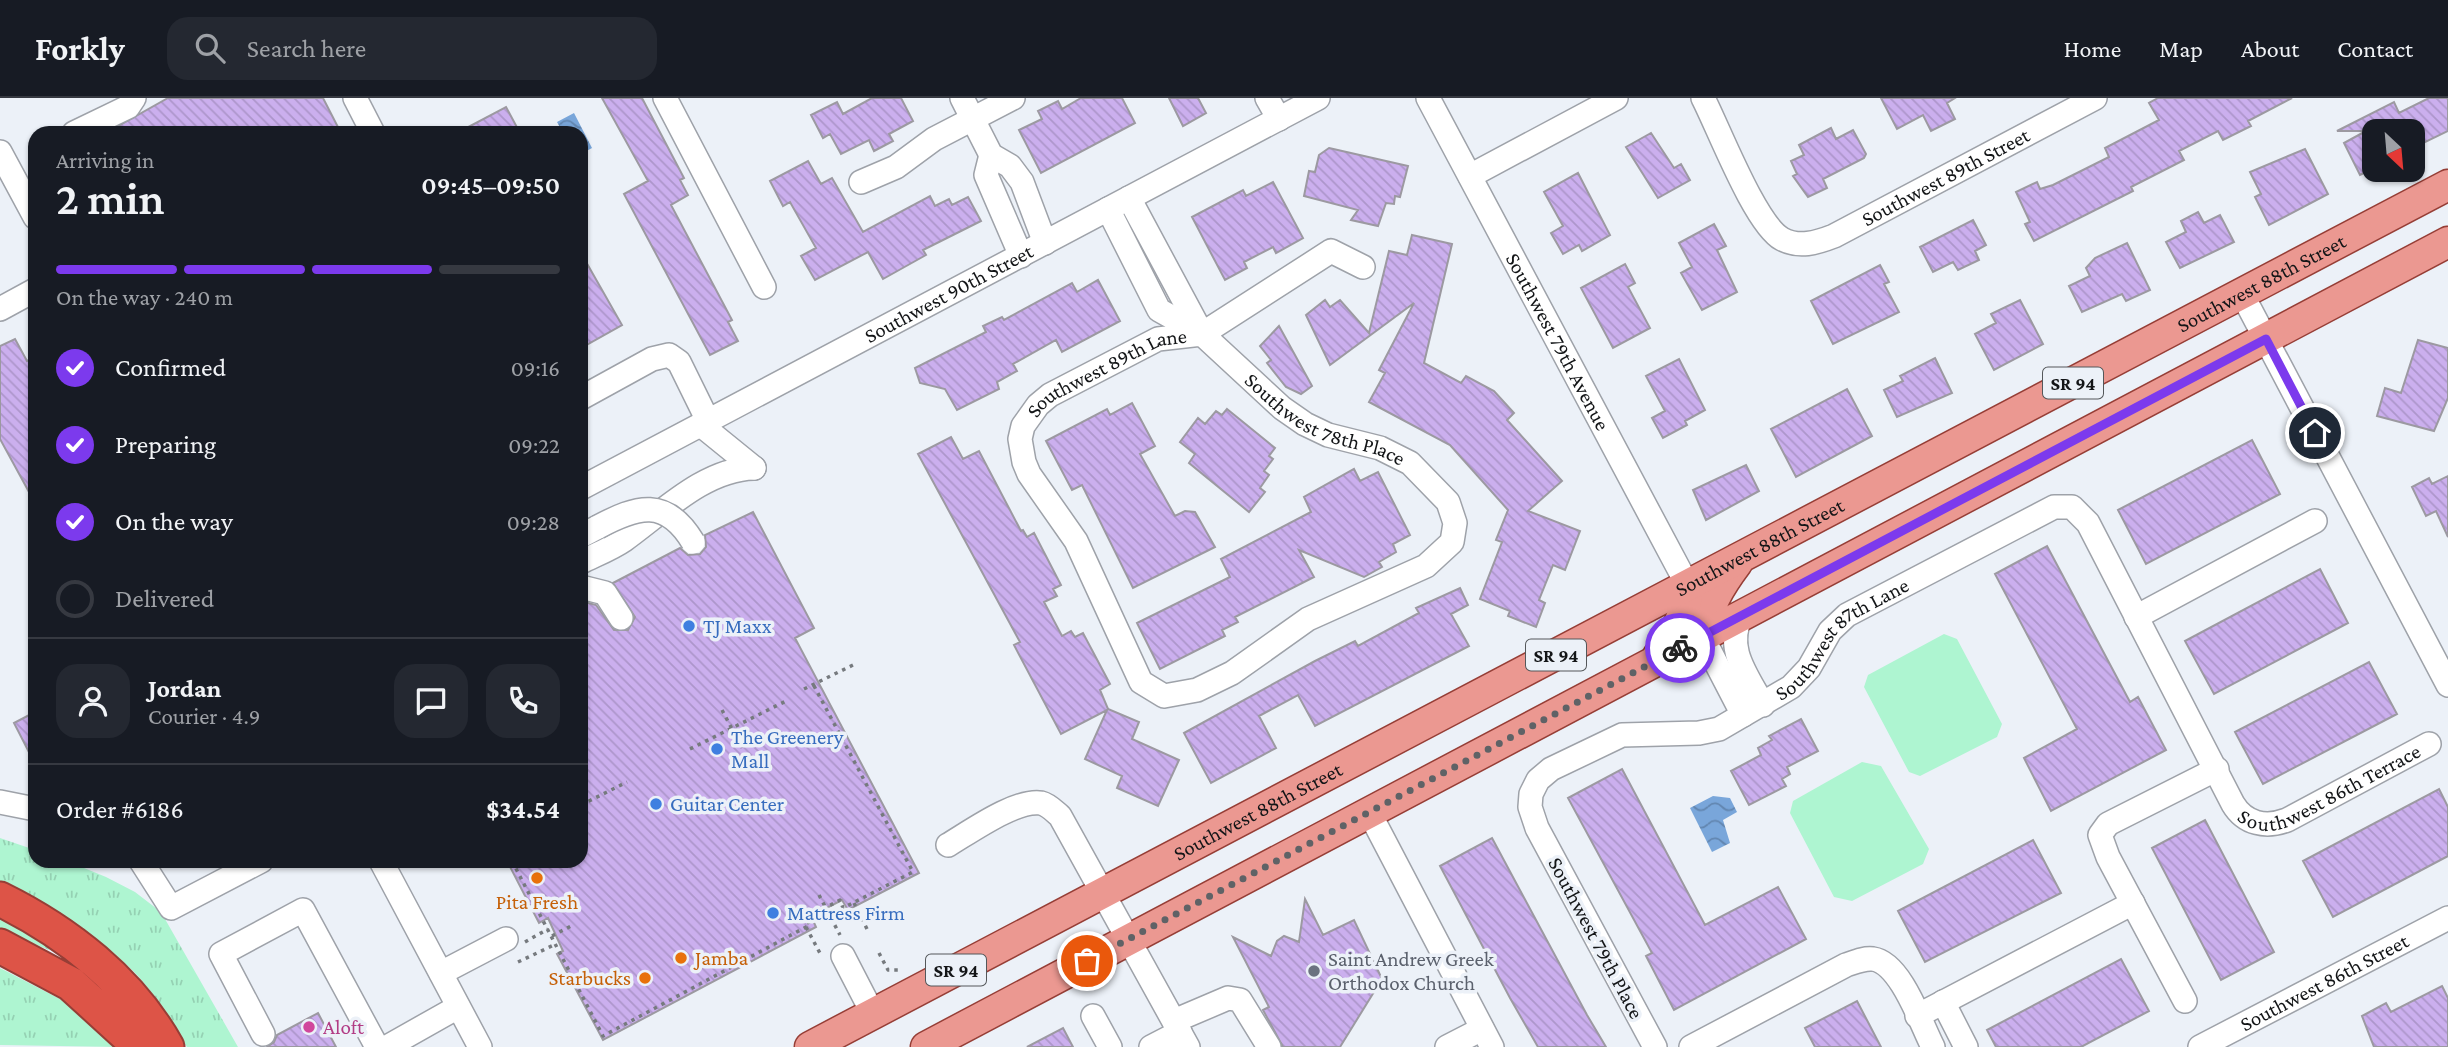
<!DOCTYPE html>
<html lang="en">
<head>
<meta charset="utf-8">
<style>
  :root { --surface:#171b24; --page:#242831; --text:#f1f3f6; --muted:#9ea1a6; --line:#363941; --accent:#7c3aed }
  body { margin:0; font-family:"Crimson Pro",serif; background:var(--page); color:var(--text); height:100vh; display:flex; flex-direction:column; font-size:26px; white-space:nowrap }
  * { box-sizing:border-box; margin:0 }
  p { font-size:23px; color:var(--muted) }
  .icon { flex:none; width:38px; height:38px; fill:none; stroke:currentColor; stroke-width:2; stroke-linecap:round; stroke-linejoin:round }
  .map { position:relative; flex:1; overflow:hidden }
  .panel { position:absolute; left:28px; top:28px; width:560px; height:742px; display:flex; flex-direction:column; background:var(--surface); border-radius:21px; box-shadow:0 2px 5px #0004 }
  .panel>* { flex:none }
  .needle { width:46px; rotate:154deg }
  .controls { position:absolute; left:2362px; top:21px; display:grid; gap:14px }
  .controls a { display:grid; place-items:center; width:63px; height:63px; border-radius:14px; background:var(--surface); box-shadow:0 2px 5px #0004; font-size:35px }
  .pin { position:absolute; display:grid; place-items:center; width:60px; height:60px; color:#fff; margin:-30px; border:4px solid #fff; border-radius:50%; box-shadow:0 2px 7px #0007 }
  .courier { position:absolute; display:grid; place-items:center; width:70px; height:70px; margin:-35px; border:5px solid #7c3aed; border-radius:50%; background:#fff; color:#222; box-shadow:0 2px 9px #0007 }
  .overview em { font-style:normal; font-weight:600 }
  .overview div { display:flex; flex-direction:column-reverse }
  .overview { display:flex; align-items:center; justify-content:space-between; height:119px; padding:0 28px }
  h1 { font-size:46px; font-weight:600; line-height:52px }
  .bar { display:grid; grid-template-columns:repeat(4,1fr); gap:10px 7px; align-content:center; height:84px; padding:0 28px }
  .bar i { height:9px; border-radius:5px; background:var(--line) }
  .bar .on { background:var(--accent) }
  .bar p { grid-column:span 4 }
  .line { display:flex; align-items:center; gap:18px; padding:0 28px; border-top:2px solid var(--line) }
  .line div { flex:1 }
  .round { display:grid; place-items:center; flex:none; width:74px; height:74px; border-radius:21px; background:var(--page) }
  ol { padding:0 28px; list-style:none }
  li { display:flex; align-items:center; gap:21px; height:77px }
  li p { margin-inline-start:auto }
  li .icon { padding:7px; border-radius:50%; background:var(--accent); color:#fff; stroke-width:4 }
  li:last-child { color:var(--muted) }
  li i { width:38px; height:38px; border:4px solid var(--line); border-radius:50% }
  header { display:flex; align-items:center; gap:42px; box-sizing:border-box; height:98px; padding:0 35px; background:var(--surface); border-bottom:2px solid var(--line) }
  header strong { font-size:33px }
  nav { display:flex; gap:38px; margin-inline-start:auto; font-size:24px }
  .search { width:490px; height:63px; background:var(--page); display:flex; align-items:center; gap:18px; box-sizing:border-box; padding:0 24px; border-radius:21px; color:var(--muted); font-size:26px }
  .map>svg:first-child { display:block }
  .grass { fill:url(#grass-tufts) }
  .green { fill:#aef5d1 }
  .water { fill:url(#water-waves) }
  .building { fill:url(#building-back-hatch); stroke:#9c99a1; stroke-width:2 }
  .lines { fill:none; stroke-linecap:round; stroke-linejoin:round }
  .minor-casing { stroke:#9ea2a9; stroke-width:26 }
  .major-casing { stroke:#963e36; stroke-width:33 }
  .highway-casing { stroke:#963e36; stroke-width:37 }
  .path { stroke:#767a7e; stroke-width:3.5; stroke-dasharray:3.5 5; stroke-linecap:butt }
  .minor { stroke:#fff; stroke-width:23 }
  .major { stroke:#eb9891; stroke-width:30 }
  .highway { stroke:#dd5447; stroke-width:33 }
  .minor-bridge-casing { stroke:#9ea2a9; stroke-width:26; stroke-linecap:butt }
  .minor-bridge { stroke:#fff; stroke-width:23 }
  .done { stroke:#5f6266; stroke-width:7; stroke-dasharray:0 12.6 }
  .route { stroke:#7c3aed; stroke-width:9 }
  .shop-dot { fill:#3f7fe0; stroke:#ecf1f8; stroke-width:2.5 }
  .food-dot { fill:#e8710a; stroke:#ecf1f8; stroke-width:2.5 }
  .worship-dot { fill:#6b7280; stroke:#ecf1f8; stroke-width:2.5 }
  .hotel-dot { fill:#d1479c; stroke:#ecf1f8; stroke-width:2.5 }
  .labels { text-anchor:middle; stroke-width:7; stroke-linejoin:round; paint-order:stroke }
  .shield { fill:#ecf1f8; stroke:#54575a; stroke-width:2 }
  .shield-label { font-size:19px; font-weight:bold; fill:#131517 }
  .street-label { font-size:21px; fill:#131517; stroke:#ecf1f8 }
  .shop-label { font-size:21px; fill:#366cbe; stroke:#ecf1f8; text-anchor:start }
  .food-label { font-size:21px; fill:#c56008; stroke:#ecf1f8 }
  .worship-label { font-size:21px; fill:#5b616d; stroke:#ecf1f8; text-anchor:start }
  .hotel-label { font-size:21px; fill:#b23c85; stroke:#ecf1f8; text-anchor:start }
</style>
</head>
<body>
<header>
<strong>Forkly</strong>
<div class="search"><svg class="icon" aria-label="search" viewBox="0 0 24 24"><circle cx="10" cy="10" r="6"/><path d="M15 15l6 6"/></svg>Search here</div>
<nav><a>Home</a><a>Map</a><a>About</a><a>Contact</a></nav>
</header>
<div class="map">
<svg width="2448" height="949" viewBox="0 0 2448 949">
  <defs>
    <pattern id="grass-tufts" width="24" height="20" patternUnits="userSpaceOnUse" patternTransform="scale(1.75)"><rect width="24" height="20" fill="#aef5d1"/><path d="M3 7l-1-3M5 7V3M7 7l1-3M15 17l-1-3M17 17v-4M19 17l1-3" fill="none" stroke="#95d1b3"/></pattern>
    <pattern id="water-waves" width="16" height="10" patternUnits="userSpaceOnUse" patternTransform="scale(1.75)"><rect width="16" height="10" fill="#79a6da"/><path d="M0 5q4-4 8 0t8 0" fill="none" stroke="#6286b0"/></pattern>
    <pattern id="building-back-hatch" width="6" height="6" patternUnits="userSpaceOnUse" patternTransform="scale(1.75)"><rect width="6" height="6" fill="#cbafee"/><path d="M-1 5l2 2M0 0l6 6M5-1l2 2" fill="none" stroke="#ad96cb"/></pattern>
  </defs>
  <rect width="100%" height="100%" fill="#ecf1f8"/>
  <path class="grass" d="M0,740L35,752V763H67L106,779L135,794L161,814L238,949H187C170,924 155,895 134,874C98,837 46,806 0,784Z
    M0,816L51,849L49,852L0,832Z
    M0,870L64,903L119,949L0,947Z"/>
  <path class="green" d="M1944,536L1957,541L2002,626L1997,639L1920,678L1909,674L1864,589L1868,577Z
    M1862,664L1881,668L1929,751L1923,766L1852,803L1834,799L1790,715L1793,703Z"/>
  <path class="water" d="M574,15L592,50L581,56V35H563L557,24Z
    M1713,698L1730,700L1737,714L1723,722L1730,745L1712,754L1690,710Z"/>
  <path class="building" d="M168,0H323L341,35H106Z
    M602,0H642L684,80L680,82L688,97L671,107L732,222L728,224L738,243L710,257L624,96L648,83Z
    M872,0H901L913,23L889,36L893,43L874,53L869,42L841,56L830,36L823,40L811,17L837,4L843,16Z
    M1081,0H1122L1135,25L1041,75L1019,32L1042,21L1038,13L1058,3L1062,11Z
    M1169,0H1198L1206,15L1183,28Z
    M1881,0H1955L1947,5L1955,21L1931,33L1923,17L1897,31Z
    M2158,0H2292L2248,23L2251,28L2223,42L2218,33L2179,53L2184,62L2131,89L2133,93L2034,143L2025,126L2030,124L2016,94L2037,84L2040,91L2053,87L2109,59L2105,50L2159,22L2149,5Z
    M2429,0H2448V33L2413,50V33H2375V70L2360,77L2344,45L2366,33H2337L2394,4L2399,15Z
    M506,9L520,35H457Z
    M1831,30L1836,41L1853,32L1866,56L1864,60L1823,81L1827,90L1808,99L1793,78L1797,76L1791,63L1804,57L1799,47Z
    M1651,35L1674,70L1681,66L1690,82L1658,100L1626,49Z
    M1329,50L1408,68L1400,99L1395,98L1394,106L1386,105L1378,128L1351,122L1358,112L1304,98L1309,73L1315,74L1319,57Z
    M2305,51L2328,96L2269,127L2255,99L2261,96L2250,74Z
    M808,63L821,86L832,80L863,134L930,98L935,108L949,101L952,107L968,99L981,123L923,152L926,157L883,181L868,154L815,182L801,158L816,150L790,104L783,108L770,83Z
    M1578,75L1610,137L1582,153L1579,147L1563,156L1551,135L1563,128L1544,94Z
    M1273,84L1303,140L1276,155L1273,149L1244,164L1247,170L1225,182L1192,119L1243,92L1246,98Z
    M2198,114L2204,125L2220,117L2234,144L2180,170L2166,144L2186,134L2181,123Z
    M1973,122L1986,147L1975,153L1979,162L1958,172L1953,164L1933,174L1920,149Z
    M1714,126L1726,148L1717,152L1737,194L1702,212L1681,175L1692,169L1679,145Z
    M1412,137L1452,146L1424,265L1461,285L1466,278L1494,293L1514,315L1507,322L1562,383L1528,413L1580,433L1565,472L1553,467L1539,502L1545,505L1536,529L1508,518L1510,513L1480,501L1502,444L1496,442L1508,412L1450,347L1369,304L1385,275L1379,272L1414,205L1330,267L1306,217L1325,202L1330,209L1340,202L1369,235L1389,153L1407,157Z
    M2127,145L2150,192L2126,203L2122,196L2082,214L2069,188L2090,178L2086,170L2095,160Z
    M581,155L622,227L581,250Z
    M1625,166L1635,185L1628,189L1650,230L1613,250L1581,190Z
    M1880,167L1889,184L1884,186L1899,214L1833,246L1811,203Z
    M1098,182L1120,223L1062,254L1056,242L1013,266L1017,273L997,284L999,291L957,312L945,291L920,285L915,270L986,234L983,228L1002,219L1004,222L1072,185L1077,194Z
    M2020,202L2043,246L1994,272L1975,236L1996,225L1991,216Z
    M1279,228L1312,288L1301,296L1286,289L1267,265L1271,262L1260,248Z
    M15,241L27,263L35,260V405L0,341V248Z
    M2418,242L2448,250V300L2434,333L2377,318L2385,290L2401,295Z
    M1935,260L1952,295L1897,319L1884,292L1903,283L1900,278Z
    M1679,261L1705,312L1685,323L1687,327L1663,340L1652,320L1665,313L1646,278Z
    M1847,291L1872,338L1796,379L1771,331Z
    M1132,305L1155,348L1140,356L1175,418L1185,413L1195,414L1215,449L1133,490L1082,387L1072,392L1046,343L1107,311L1110,317Z
    M1227,311L1275,350L1269,358L1273,361L1264,373L1269,377L1260,390L1265,394L1249,414L1189,365L1195,356L1180,344L1198,320L1205,326L1216,313L1222,317Z
    M951,339L963,361L979,353L1021,433L1023,432L1027,439L1034,435L1061,487L1053,491L1057,498L1044,504L1062,538L1071,533L1075,539L1083,535L1110,586L1100,592L1108,611L1139,624L1132,641L1179,662L1158,708L1117,690L1122,678L1085,661L1107,612L1061,636L1014,547L1020,544L918,356Z
    M2252,342L2280,396L2146,466L2118,412Z
    M1746,367L1759,393L1706,422L1693,392Z
    M1354,371L1360,383L1378,374L1410,437L1393,446L1396,454L1379,464L1382,469L1364,479L1299,452L1314,479L1235,519L1238,524L1222,532L1225,538L1160,571L1137,525L1230,479L1221,461L1311,414L1304,399Z
    M2448,378V439L2436,413L2426,418L2412,389L2429,380L2432,386Z
    M753,414L814,530L795,540L919,775L848,812L842,802L811,818L816,829L603,942L557,856L563,853L548,820L539,825L507,763H581V503L596,507L614,532H628L635,519L613,485L680,450L688,457L700,456L706,449L705,437Z
    M2047,448L2130,604L2138,599L2166,652L2051,713L2024,660L2077,631L1995,476Z
    M2320,471L2348,525L2214,596L2185,543Z
    M1460,490L1468,507L1451,516L1469,548L1315,628L1298,597L1259,618L1276,650L1211,685L1184,635L1315,563L1355,543L1358,548L1419,515L1416,510Z
    M2369,564L2397,616L2263,686L2235,634Z
    M35,614V666L14,625Z
    M1801,621L1818,653L1787,669L1790,676L1782,681L1786,688L1749,707L1731,673L1761,657L1758,650L1772,642L1769,638Z
    M1622,671L1705,827L1778,789L1806,841L1674,912L1646,858L1652,855L1568,700Z
    M2439,691L2448,709V758L2333,819L2303,763Z
    M2205,722L2274,854L2221,882L2152,750Z
    M1492,740L1587,917L1606,949H1538L1510,900L1440,768Z
    M2033,742L2061,795L1925,864L1898,813Z
    M1305,801L1323,837L1354,822L1382,881L1340,949H1283L1263,912L1269,909L1233,839L1271,858L1277,843L1284,838L1299,844Z
    M2121,861L2149,913L2081,949H1996L1987,932Z
    M2442,888L2448,900V949H2374L2362,918L2386,905L2391,914Z
    M1857,903L1881,949H1815L1805,930Z
    M318,915L336,949H267L274,944L277,937Z
    M1063,930L1073,949H1027Z"/>
  <g class="lines">
    <defs>
      <g id="minor">
        <path d="M355,0L373,35"/>
        <path d="M665,0L764,189"/>
        <path d="M962,0L991,57L1010,68L1022,84L1045,145"/>
        <path d="M1267,0L1279,21"/>
        <path id="s1" d="M1428,0L1688,488"/>
        <path id="s2" d="M1703,0C1719,31 1755,126 1782,141C1799,150 1816,145 1834,138L2095,0"/>
        <path d="M74,35L128,9L134,0"/>
        <path d="M0,54L35,119"/>
        <path d="M991,57L986,77L1021,158"/>
        <path d="M1470,78L1616,0"/>
        <path d="M861,84L896,69L934,41L1013,0"/>
        <path d="M1129,100L1202,236"/>
        <path id="s3" d="M1108,111L1159,212L1202,236L1282,310L1305,326L1328,337L1380,350L1410,365L1448,404L1455,425L1452,444L1426,468L1308,521L1232,575L1197,592L1164,598L1141,584L1076,443L1029,376L1024,364L1020,341L1023,328L1038,307L1050,297L1158,241L1202,236L1331,153L1363,169"/>
        <path d="M2242,196L2448,587"/>
        <path d="M0,211L35,192"/>
        <path d="M581,300L652,261L669,257L679,264L708,323"/>
        <path d="M701,327L754,370"/>
        <path id="s4" d="M581,390L1318,0"/>
        <path d="M581,438L598,429"/>
        <path d="M581,464C595,457 611,451 624,442C663,414 705,371 754,370"/>
        <path d="M581,489L605,495L621,520"/>
        <path d="M1742,516C1724,550 1747,577 1763,607"/>
        <path d="M2136,519L2315,423"/>
        <path d="M1702,538L1743,617"/>
        <path d="M0,704L35,711"/>
        <path d="M1369,714L1492,949"/>
        <path d="M948,747C970,734 1016,701 1041,705C1049,707 1054,713 1060,718L1188,949"/>
        <path d="M141,763L171,810L261,763"/>
        <path d="M381,763L480,949"/>
        <path d="M843,858L873,916"/>
        <path d="M441,875L506,841"/>
        <path d="M2185,903L2108,759L2100,737L2108,726L2217,671"/>
        <path d="M1943,904L1966,949"/>
        <path d="M1093,918L1110,949"/>
        <path d="M1917,918L2133,805"/>
        <path d="M1174,923L1228,900L1240,902L1269,949"/>
        <path d="M263,936L221,856L303,812L377,949"/>
        <path d="M387,949L458,909"/>
        <path d="M1151,949L1180,934"/>
        <path d="M1447,949L1482,931"/>
        <path id="s5" d="M1655,949L1537,730L1530,709L1531,696L1538,682L1551,671L1622,637L1699,635L1719,631L1791,589L1809,570L1830,533L1847,517L2054,409H2072L2088,425L2233,706C2245,726 2266,730 2287,722L2429,646"/>
        <path d="M1691,949L1846,867C1855,864 1863,860 1873,861C1901,865 1921,926 1933,949"/>
        <path id="s6" d="M2200,949L2448,820"/>
      </g>
      <g id="major">
        <path d="M1702,538C1708,508 1719,489 1737,465"/>
        <path d="M1658,558C1676,535 1686,518 1688,488"/>
        <path id="s7" d="M810,949L2448,87"/>
        <path d="M926,949L2448,144"/>
      </g>
      <path id="highway" d="M0,801C67,834 130,883 167,949
        M0,848L71,886L140,949"/>
    </defs>
    <use href="#minor" class="minor-casing"/>
    <use href="#major" class="major-casing"/>
    <use href="#highway" class="highway-casing"/>
    <path class="path" d="M804,591L853,567
      M722,612L742,650
      M690,651L786,603
      M581,707L627,684
      M581,716L588,730
      M512,763L603,938L806,829L810,827L806,820L840,802L843,810L913,774L813,586
      M819,797L840,837
      M854,805L868,833
      M806,829L821,857
      M552,838L571,828
      M525,844L548,831
      M879,855L888,872H900
      M518,864L556,846"/>
    <use href="#minor" class="minor"/>
    <use href="#major" class="major"/>
    <use href="#highway" class="highway"/>
    <defs>
      <path id="minor-bridge" d="M598,429C637,408 666,399 693,444"/>
    </defs>
    <use href="#minor-bridge" class="minor-bridge-casing"/>
    <use href="#minor-bridge" class="minor-bridge"/>
  </g>
  <g class="lines">
    <path class="done" d="M1087,863L1680,550"/>
    <path class="route" d="M1680,550L2266,241L2315,335"/>
  </g>
  <g class="shop-dot">
    <circle cx="689" cy="528" r="7"/>
    <circle cx="717" cy="651" r="7"/>
    <circle cx="656" cy="706" r="7"/>
    <circle cx="773" cy="815" r="7"/>
  </g>
  <g class="food-dot">
    <circle cx="537" cy="780" r="7"/>
    <circle cx="681" cy="860" r="7"/>
    <circle cx="645" cy="880" r="7"/>
  </g>
  <circle class="worship-dot" cx="1314" cy="873" r="7"/>
  <circle class="hotel-dot" cx="309" cy="929" r="7"/>
  <g class="labels">
    <g class="shield">
      <rect x="2043" y="269.5" width="60" height="31" rx="5"/>
      <rect x="1526" y="541.5" width="60" height="31" rx="5"/>
      <rect x="926" y="856.5" width="60" height="31" rx="5"/>
    </g>
    <g class="shield-label">
      <text x="2073" y="292">SR 94</text>
      <text x="1556" y="564">SR 94</text>
      <text x="956" y="879">SR 94</text>
    </g>
    <g class="street-label">
      <text dy="7" stroke="none"><textPath href="#s2" startOffset="343">Southwest 89th Street</textPath></text>
      <text dy="7" stroke="none"><textPath href="#s7" startOffset="1640">Southwest 88th Street</textPath></text>
      <text dy="7" stroke="none"><textPath href="#s4" startOffset="416">Southwest 90th Street</textPath></text>
      <text dy="7" stroke="none"><textPath href="#s1" startOffset="276">Southwest 79th Avenue</textPath></text>
      <text dy="7" stroke="none"><textPath href="#s3" startOffset="1255">Southwest 89th Lane</textPath></text>
      <text dy="7" stroke="none"><textPath href="#s3" startOffset="315">Southwest 78th Place</textPath></text>
      <text dy="7" stroke="none"><textPath href="#s7" startOffset="1073">Southwest 88th Street</textPath></text>
      <text dy="7" stroke="none"><textPath href="#s5" startOffset="648">Southwest 87th Lane</textPath></text>
      <text dy="7" stroke="none"><textPath href="#s5" startOffset="1370">Southwest 86th Terrace</textPath></text>
      <text dy="7" stroke="none"><textPath href="#s7" startOffset="506">Southwest 88th Street</textPath></text>
      <text transform="translate(1596 840) rotate(62)" y="7">Southwest 79th Place</text>
      <text dy="7" stroke="none"><textPath href="#s6" startOffset="140">Southwest 86th Street</textPath></text>
    </g>
    <g class="shop-label">
      <text x="703" y="535">TJ Maxx</text>
      <text x="731" y="646">The Greenery<tspan x="731" dy="24">Mall</tspan></text>
      <text x="670" y="713">Guitar Center</text>
      <text x="787" y="822">Mattress Firm</text>
    </g>
    <g class="food-label">
      <text x="537" y="811">Pita Fresh</text>
      <text x="695" y="867" text-anchor="start">Jamba</text>
      <text x="631" y="887" text-anchor="end">Starbucks</text>
    </g>
    <g class="worship-label">
      <text x="1328" y="868">Saint Andrew Greek<tspan x="1328" dy="24">Orthodox Church</tspan></text>
    </g>
    <g class="hotel-label">
      <text x="323" y="936">Aloft</text>
    </g>
  </g>
</svg>
<div class="controls">
<a><svg class="needle" viewBox="-14 -14 28 28"><path d="M0-13l5 13h-10z" fill="#e53935"/><path d="M0 13l5-13h-10z" fill="#9ea1a6"/></svg></a>
</div>
<div class="pin" style="left:1087px;top:863px;background:#ea580c"><svg class="icon" aria-label="bag" viewBox="0 0 24 24"><path d="M5 8h14l-1 12H6zM9 8a3 3 0 0 1 6 0"/></svg></div>
<div class="pin" style="left:2315px;top:335px;background:#1f2937"><svg class="icon" aria-label="home" viewBox="0 0 24 24"><path d="M3 11l9-7 9 7M6 9v11h12V9"/></svg></div>
<div class="courier" style="left:1680px;top:550px"><svg class="icon" aria-label="bike" viewBox="0 0 24 24"><circle cx="6" cy="16" r="4"/><circle cx="18" cy="16" r="4"/><path d="M6 16l4-8h5l3 8M10 8l3 8H6M13 5h3"/></svg></div>
<section class="panel">
<div class="overview"><div><h1>2 min</h1><p>Arriving in</p></div><em>09:45–09:50</em></div>
<div class="bar"><i class="on"></i><i class="on"></i><i class="on"></i><i></i><p>On the way · 240 m</p></div>
<ol>
<li><svg class="icon" aria-label="check" viewBox="0 0 24 24"><path d="M5 12l5 5 9-10"/></svg>Confirmed<p>09:16</p></li>
<li><svg class="icon" aria-label="check" viewBox="0 0 24 24"><path d="M5 12l5 5 9-10"/></svg>Preparing<p>09:22</p></li>
<li><svg class="icon" aria-label="check" viewBox="0 0 24 24"><path d="M5 12l5 5 9-10"/></svg>On the way<p>09:28</p></li>
<li><i></i>Delivered</li>
</ol>
<div class="line" style="height:126px"><a class="round"><svg class="icon" aria-label="person" viewBox="0 0 24 24"><circle cx="12" cy="8" r="4"/><path d="M4 21q1-7 8-7t8 7"/></svg></a><div><b>Jordan</b><p>Courier · 4.9</p></div><a class="round"><svg class="icon" aria-label="chat" viewBox="0 0 24 24"><path d="M4 5h16v11H9l-5 4z"/></svg></a><a class="round"><svg class="icon" aria-label="phone" viewBox="0 0 24 24"><path d="M5 4h4l2 5-3 2q2 4 5 5l2-3 5 2v4C11 20 4 13 5 4z"/></svg></a></div>
<div class="line" style="height:91px"><div>Order #6186</div><b>$34.54</b></div>
</section>
</div>
</body>
</html>
